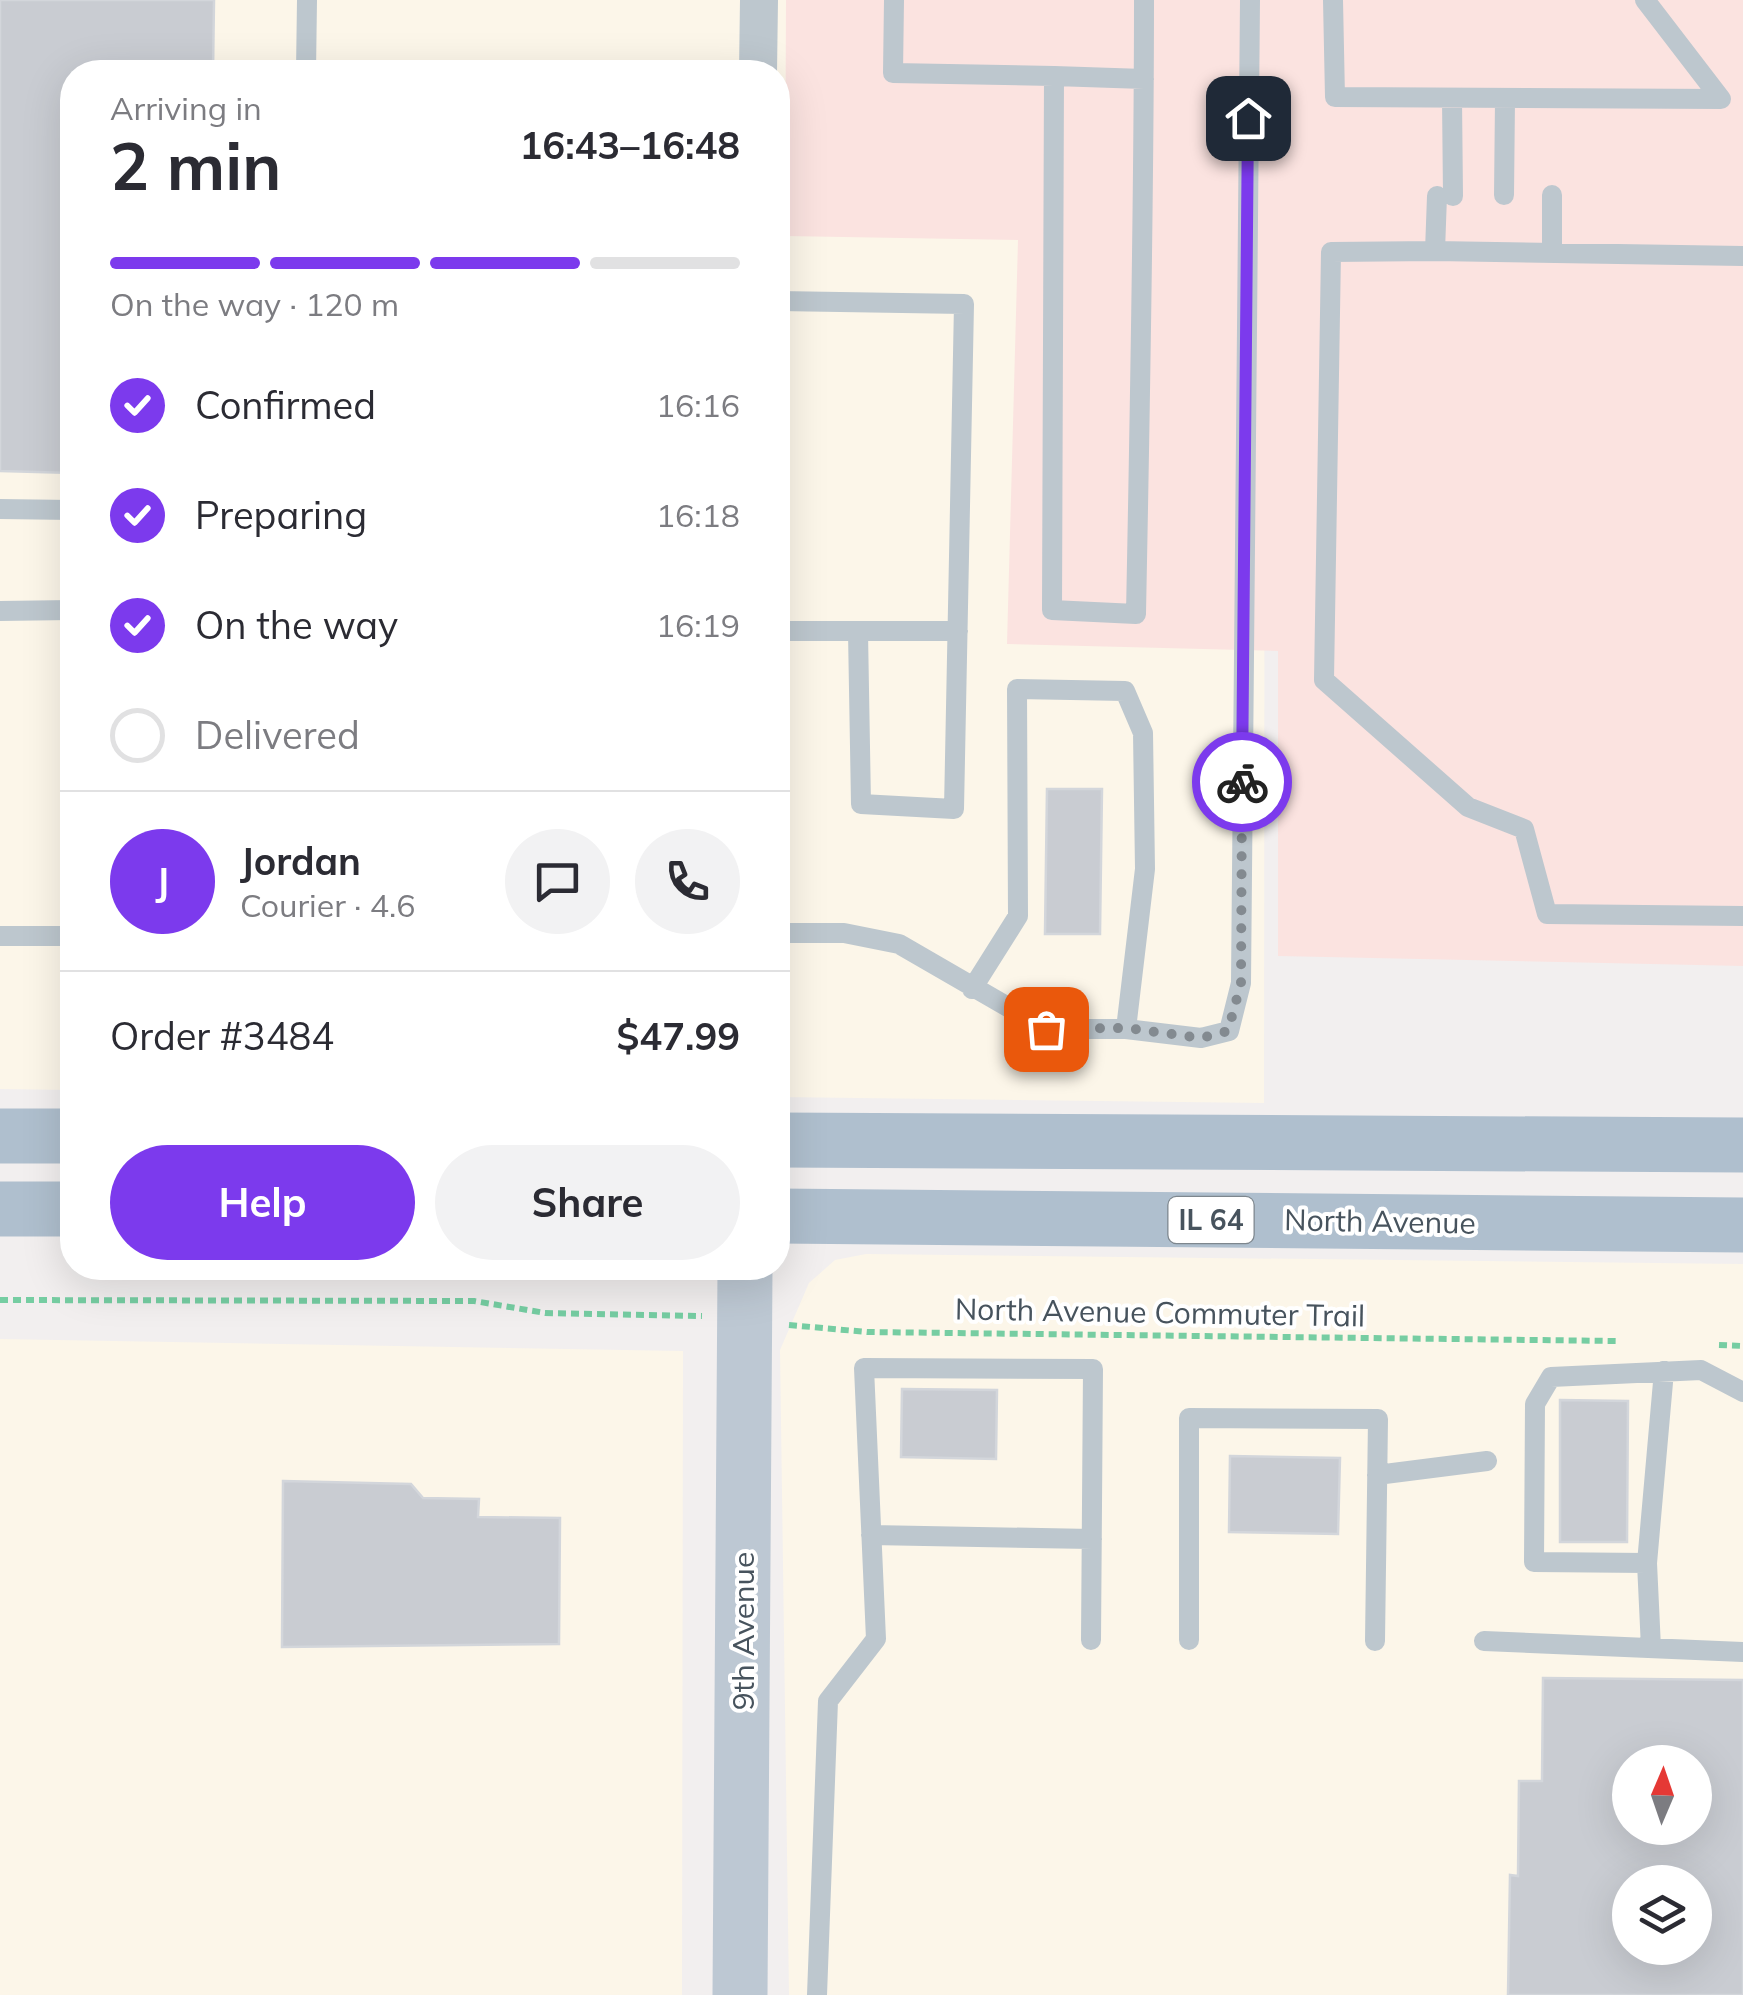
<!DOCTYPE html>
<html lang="en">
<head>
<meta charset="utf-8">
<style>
  :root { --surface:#fff; --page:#f2f2f3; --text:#2b2b33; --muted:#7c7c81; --line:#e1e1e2; --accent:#7c3aed }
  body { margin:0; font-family:Mulish,sans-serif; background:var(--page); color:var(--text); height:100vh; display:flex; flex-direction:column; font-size:38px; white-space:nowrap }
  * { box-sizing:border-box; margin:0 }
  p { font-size:32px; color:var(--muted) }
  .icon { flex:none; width:55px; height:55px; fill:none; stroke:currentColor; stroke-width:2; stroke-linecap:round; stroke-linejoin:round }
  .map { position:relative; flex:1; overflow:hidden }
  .sheet { position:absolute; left:60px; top:60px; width:730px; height:1220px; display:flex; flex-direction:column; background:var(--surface); border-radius:40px; box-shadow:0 10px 40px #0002 }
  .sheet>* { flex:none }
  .needle { width:65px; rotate:2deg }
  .tools { position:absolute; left:1612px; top:1745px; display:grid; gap:20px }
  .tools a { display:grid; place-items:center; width:100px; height:100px; border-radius:50%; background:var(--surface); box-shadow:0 10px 40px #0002; font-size:50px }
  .pin { position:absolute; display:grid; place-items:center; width:85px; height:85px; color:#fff; margin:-42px; border-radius:20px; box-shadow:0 5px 15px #0006 }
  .courier { position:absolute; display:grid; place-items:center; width:100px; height:100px; margin:-50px; border:8px solid #7c3aed; border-radius:50%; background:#fff; color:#222; box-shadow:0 2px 12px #0007 }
  .headline em { font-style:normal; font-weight:700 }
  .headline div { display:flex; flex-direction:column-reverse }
  .headline { display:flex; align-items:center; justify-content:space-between; height:170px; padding:0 50px }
  h1 { font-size:65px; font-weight:700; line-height:75px }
  .bar { display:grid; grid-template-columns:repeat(4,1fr); gap:15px 10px; align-content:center; height:120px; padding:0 50px }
  .bar i { height:12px; border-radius:8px; background:var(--line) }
  .bar .on { background:var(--accent) }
  .bar p { grid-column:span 4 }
  .line { display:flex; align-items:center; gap:25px; padding:0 50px; border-top:2px solid var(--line) }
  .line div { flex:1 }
  .round { display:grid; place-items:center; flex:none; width:105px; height:105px; border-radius:52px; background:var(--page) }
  ol { padding:0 50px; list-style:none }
  li { display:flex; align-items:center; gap:30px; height:110px }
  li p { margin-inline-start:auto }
  li .icon { padding:10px; border-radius:50%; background:var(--accent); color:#fff; stroke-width:4 }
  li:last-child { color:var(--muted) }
  li i { width:55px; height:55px; border:5px solid var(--line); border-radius:50% }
  .button { display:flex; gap:20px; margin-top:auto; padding:20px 50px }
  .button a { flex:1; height:115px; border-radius:60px; background:var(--accent); color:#fff; font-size:40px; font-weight:700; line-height:115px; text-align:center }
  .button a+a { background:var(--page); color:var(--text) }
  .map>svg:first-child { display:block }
  .commercial { fill:#fcf6e9; fill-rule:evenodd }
  .medical { fill:#fbe3e0 }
  .building { fill:#c9ccd2; stroke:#d3d6db; stroke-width:2.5; fill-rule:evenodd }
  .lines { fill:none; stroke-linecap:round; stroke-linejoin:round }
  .path { stroke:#76cda2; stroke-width:6; stroke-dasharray:8 5; stroke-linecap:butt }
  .lane { stroke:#bdc7ce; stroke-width:20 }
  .street { stroke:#bdc7ce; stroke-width:38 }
  .secondary { stroke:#bdc8d3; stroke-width:55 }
  .primary { stroke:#afbfce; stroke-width:55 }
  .done { stroke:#838a90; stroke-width:10; stroke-dasharray:0 18 }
  .route { stroke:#7c3aed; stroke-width:12 }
  .labels { text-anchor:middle; stroke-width:8; stroke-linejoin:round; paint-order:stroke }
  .shield { fill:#fff; stroke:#7e878e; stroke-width:2.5 }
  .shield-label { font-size:28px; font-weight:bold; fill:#47535d }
  .street-label { font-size:30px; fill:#47535d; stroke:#fff }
</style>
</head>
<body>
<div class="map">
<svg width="1743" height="1995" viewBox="0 0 1743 1995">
  <rect width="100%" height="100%" fill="#f2efef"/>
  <path class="commercial" d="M0,0H1265L1264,1103L778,1097V72H72V1090L0,1089Z
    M866,1254L1743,1264V1995H789L780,1350L809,1283L835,1260ZM1630,1762H1695V1828H1630ZM1630,1882H1695V1948H1630Z
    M0,1339L683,1351L682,1995H0Z"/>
  <path class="medical" d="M786,0H1743V966L1278,956V651L1007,644L1018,240L785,236Z"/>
  <path class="building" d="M0,0H214L213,72H72V473L0,471Z
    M1047,789H1102L1100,934H1045Z
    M902,1389L997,1390L996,1459L901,1457Z
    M1560,1400L1628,1401L1627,1542H1560Z
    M1230,1456L1340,1458L1338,1534L1229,1532Z
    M283,1481L411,1484L423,1498L479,1499L478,1517L560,1518L559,1644L282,1647Z
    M1543,1678L1743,1680V1995H1508L1510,1875L1518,1876L1519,1781H1542ZM1630,1762H1695V1828H1630ZM1630,1882H1695V1948H1630Z"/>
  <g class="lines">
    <path class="path" d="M0,1300L474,1301L545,1313L702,1316
      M789,1325L867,1332L1616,1341
      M1719,1345L1743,1346"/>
    <path class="lane" d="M894,0L893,73L1054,76
      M1333,0L1335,97L1721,99L1645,0
      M306,72L307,0
      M1144,79L1054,76L1052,610L1136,614C1140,409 1144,205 1144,0
      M1452,99L1453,196
      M1504,195L1505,100
      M1552,195V253
      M1437,196L1435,251L1331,252L1324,680L1468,807L1524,829L1547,914L1743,916
      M1435,251L1743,256
      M778,301L964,304L954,809L861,804L858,632
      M0,509L72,510
      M0,611L72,610
      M778,631H958
      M778,933H844L899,944L1046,1029H1126L1201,1038L1229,1031L1241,983L1250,0
      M0,936H72
      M972,989L1018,916L1017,689L1125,691L1143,733L1145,869L1126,1029
      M1377,1475L1487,1461
      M871,1535L1092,1539
      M1647,1563L1664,1371
      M1189,1640V1418L1378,1419L1375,1641
      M1484,1641L1743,1652
      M1651,1648L1647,1563L1534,1562L1535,1404L1551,1377L1701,1370L1743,1392
      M817,1995L828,1701L876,1639L864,1368L1093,1369L1091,1640"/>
    <path class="street" d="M758,72L759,0"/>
    <path class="secondary" d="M740,1995L745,1268"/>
    <path class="primary" d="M0,1136H72
      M778,1140L1743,1145
      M0,1209H72
      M778,1216L1743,1225"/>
  </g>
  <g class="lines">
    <path class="done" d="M1046,1029L1126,1028L1201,1038L1228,1031L1241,983L1242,782"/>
    <path class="route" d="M1242,782L1248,118"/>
  </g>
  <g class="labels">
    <rect class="shield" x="1168.5" y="1197" width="85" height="46" rx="8"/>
    <g class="shield-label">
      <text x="1211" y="1230">IL 64</text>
    </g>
    <g class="street-label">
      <text transform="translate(1380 1222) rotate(1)" y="10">North Avenue</text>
      <text transform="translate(1160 1313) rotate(1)" y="10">North Avenue Commuter Trail</text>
      <text transform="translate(744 1631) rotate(-90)" y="10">9th Avenue</text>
    </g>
  </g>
</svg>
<div class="tools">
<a><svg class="needle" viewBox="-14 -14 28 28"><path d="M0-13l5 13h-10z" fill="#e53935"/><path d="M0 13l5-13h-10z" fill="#7c7c81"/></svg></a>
<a><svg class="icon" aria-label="layers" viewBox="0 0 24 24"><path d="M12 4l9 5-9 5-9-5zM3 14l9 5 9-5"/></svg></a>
</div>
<div class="pin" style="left:1046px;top:1029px;background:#ea580c"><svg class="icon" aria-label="bag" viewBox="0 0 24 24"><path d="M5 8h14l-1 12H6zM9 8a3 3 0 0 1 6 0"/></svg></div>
<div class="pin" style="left:1248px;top:118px;background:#1f2937"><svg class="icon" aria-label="home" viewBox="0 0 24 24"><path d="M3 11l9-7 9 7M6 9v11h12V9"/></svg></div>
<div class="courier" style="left:1242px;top:782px"><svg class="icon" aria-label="bike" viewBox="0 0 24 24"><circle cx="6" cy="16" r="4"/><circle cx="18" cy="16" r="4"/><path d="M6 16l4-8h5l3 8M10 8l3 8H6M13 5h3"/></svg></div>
<section class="sheet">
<div class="headline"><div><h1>2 min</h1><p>Arriving in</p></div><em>16:43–16:48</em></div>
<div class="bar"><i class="on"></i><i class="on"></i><i class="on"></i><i></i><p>On the way · 120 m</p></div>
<ol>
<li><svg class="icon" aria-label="check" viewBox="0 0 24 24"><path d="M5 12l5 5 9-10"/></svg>Confirmed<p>16:16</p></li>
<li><svg class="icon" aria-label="check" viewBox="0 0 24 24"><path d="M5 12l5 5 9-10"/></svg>Preparing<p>16:18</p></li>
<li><svg class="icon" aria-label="check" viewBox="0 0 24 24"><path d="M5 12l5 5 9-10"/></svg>On the way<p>16:19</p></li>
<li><i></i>Delivered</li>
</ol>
<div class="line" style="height:180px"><b class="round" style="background:var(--accent);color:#fff">J</b><div><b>Jordan</b><p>Courier · 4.6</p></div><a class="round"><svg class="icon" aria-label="chat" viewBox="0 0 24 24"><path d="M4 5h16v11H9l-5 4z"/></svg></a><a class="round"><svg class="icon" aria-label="phone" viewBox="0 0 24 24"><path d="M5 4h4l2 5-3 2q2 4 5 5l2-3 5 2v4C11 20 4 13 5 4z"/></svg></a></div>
<div class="line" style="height:130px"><div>Order #3484</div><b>$47.99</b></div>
<div class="button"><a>Help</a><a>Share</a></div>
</section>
</div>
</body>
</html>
